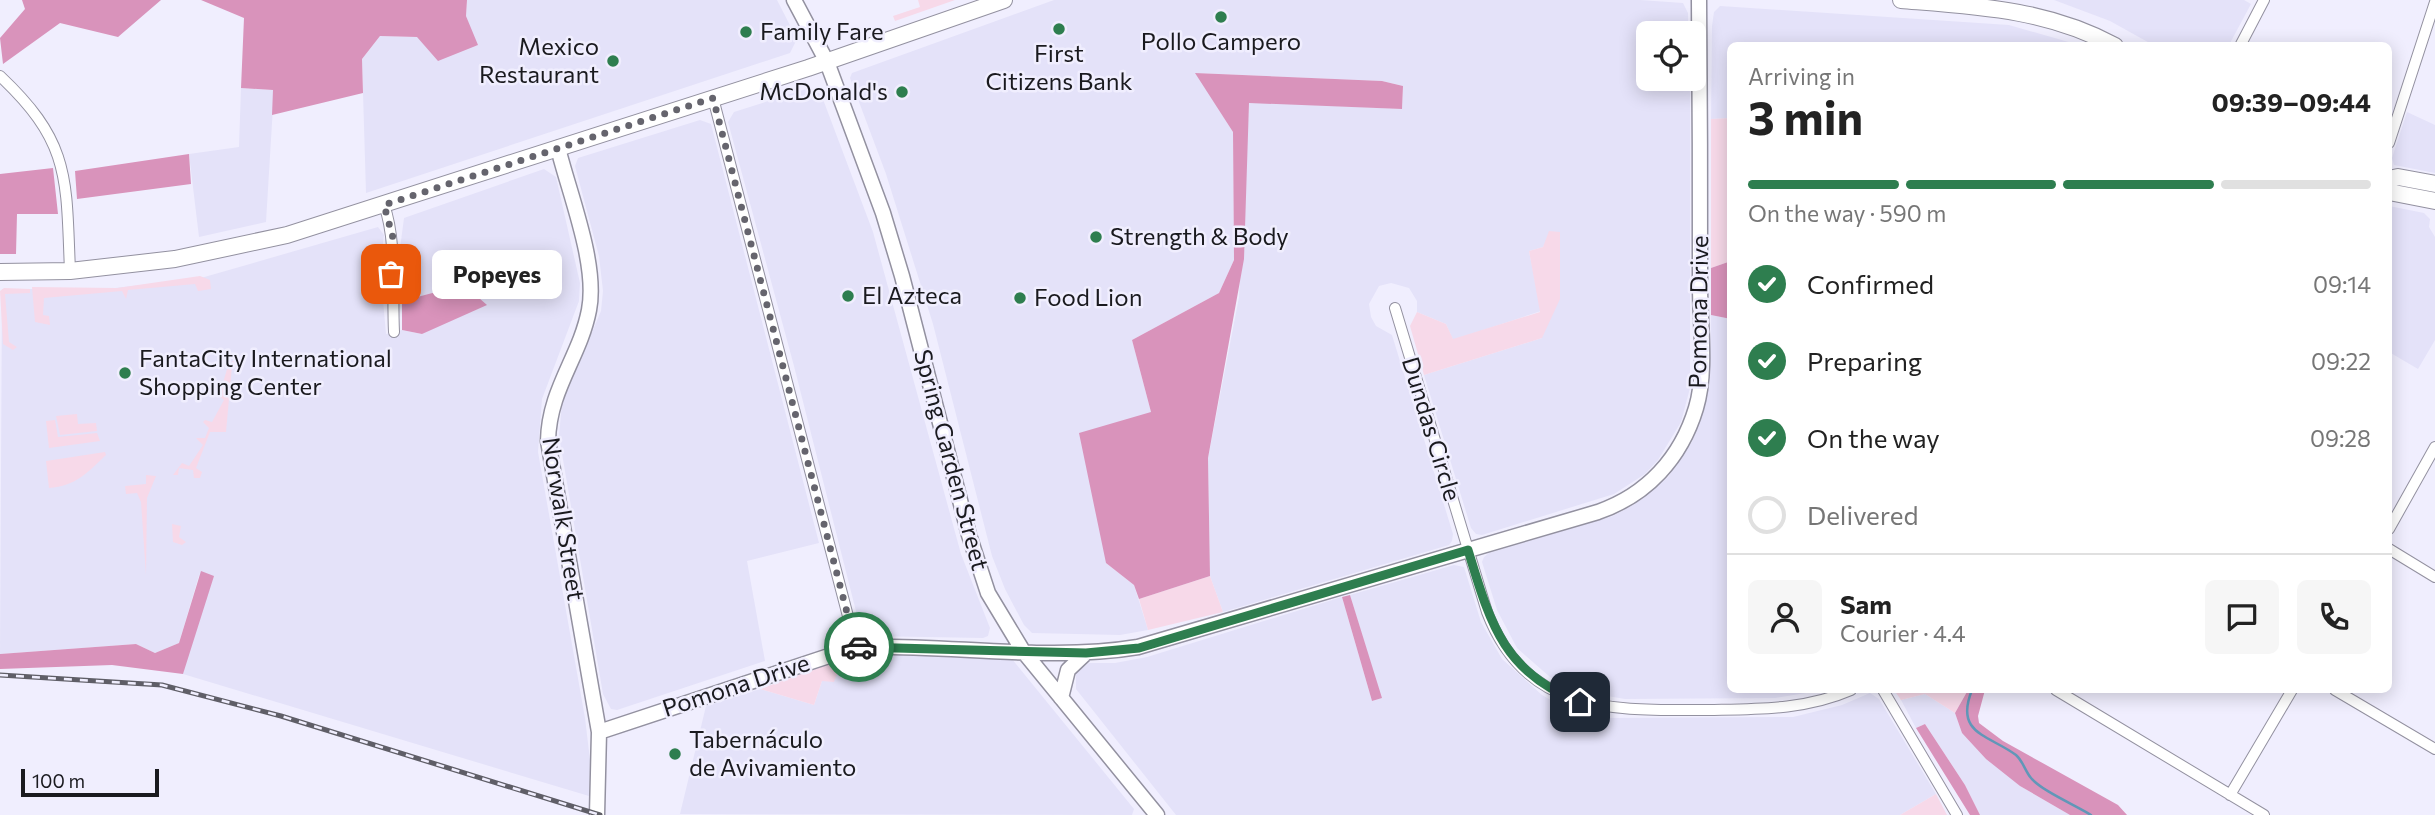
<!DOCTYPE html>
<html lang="en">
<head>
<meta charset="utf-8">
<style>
  :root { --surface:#fff; --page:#f6f6f6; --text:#222; --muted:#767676; --line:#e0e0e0; --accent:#2e7e4f }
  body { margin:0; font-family:Commissioner,sans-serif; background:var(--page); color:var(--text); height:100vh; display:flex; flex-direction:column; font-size:26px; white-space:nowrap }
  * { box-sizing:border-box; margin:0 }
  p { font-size:23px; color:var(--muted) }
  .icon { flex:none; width:38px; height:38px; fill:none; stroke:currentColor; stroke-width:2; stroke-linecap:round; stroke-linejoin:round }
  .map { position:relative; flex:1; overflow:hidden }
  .panel { position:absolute; left:1727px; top:42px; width:665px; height:651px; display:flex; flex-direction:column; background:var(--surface); border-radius:10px; box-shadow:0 4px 18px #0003 }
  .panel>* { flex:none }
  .tools { position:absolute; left:1636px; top:21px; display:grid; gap:14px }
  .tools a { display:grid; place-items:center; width:70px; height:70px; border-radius:10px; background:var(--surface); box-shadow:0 4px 18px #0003; font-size:35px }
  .scale { position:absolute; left:21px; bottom:18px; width:138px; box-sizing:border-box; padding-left:7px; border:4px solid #1a1a1f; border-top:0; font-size:19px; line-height:24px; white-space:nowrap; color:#1a1a1f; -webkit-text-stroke:5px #f0eefe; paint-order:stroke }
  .pin { position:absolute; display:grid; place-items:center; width:60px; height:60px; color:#fff; margin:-30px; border-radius:14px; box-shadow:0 4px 10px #0006 }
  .courier { position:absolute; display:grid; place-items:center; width:70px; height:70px; margin:-35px; border:5px solid #2e7e4f; border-radius:50%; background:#fff; color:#222; box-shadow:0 2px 9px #0007 }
  .bubble { position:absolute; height:49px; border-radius:10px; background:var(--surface); box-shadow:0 4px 18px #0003; font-size:23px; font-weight:700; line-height:49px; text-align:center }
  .overview em { font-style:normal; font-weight:700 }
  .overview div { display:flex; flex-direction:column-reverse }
  .overview { display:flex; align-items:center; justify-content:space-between; height:119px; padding:0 21px }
  h1 { font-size:46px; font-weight:700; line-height:52px }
  .bar { display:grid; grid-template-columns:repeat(4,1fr); gap:10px 7px; align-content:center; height:84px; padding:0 21px }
  .bar i { height:9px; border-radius:5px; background:var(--line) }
  .bar .active { background:var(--accent) }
  .bar p { grid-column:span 4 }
  .line { display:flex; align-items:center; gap:18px; padding:0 21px; border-top:2px solid var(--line) }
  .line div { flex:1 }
  .round { display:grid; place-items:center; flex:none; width:74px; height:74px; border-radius:10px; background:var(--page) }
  ol { padding:0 21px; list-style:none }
  li { display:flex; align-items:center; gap:21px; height:77px }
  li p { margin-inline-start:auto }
  li .icon { padding:7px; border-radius:50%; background:var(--accent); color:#fff; stroke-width:4 }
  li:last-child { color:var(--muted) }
  li i { width:38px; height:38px; border:4px solid var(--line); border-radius:50% }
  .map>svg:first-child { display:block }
  .built { fill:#e4e2f9 }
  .green { fill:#f7d9e9 }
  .forest { fill:#d993bb }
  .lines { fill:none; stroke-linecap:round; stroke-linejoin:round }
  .stream { stroke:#6197b8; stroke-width:2.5 }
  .street-casing { stroke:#9391a0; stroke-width:12 }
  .secondary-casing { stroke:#9391a0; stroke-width:17 }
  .primary-casing { stroke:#9391a0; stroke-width:18 }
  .street { stroke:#fff; stroke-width:10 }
  .secondary { stroke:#fff; stroke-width:14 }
  .primary { stroke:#fff; stroke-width:16 }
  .rail-casing { stroke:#5f5e67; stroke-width:5 }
  .rail { stroke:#f0eefe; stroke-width:2.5; stroke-dasharray:8; stroke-linecap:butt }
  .done { stroke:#65646d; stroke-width:7; stroke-dasharray:0 12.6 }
  .route { stroke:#2e7e4f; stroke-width:9 }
  .poi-dot { fill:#2e7e4f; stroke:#f0eefe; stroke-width:2.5 }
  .labels { text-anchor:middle; stroke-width:5; stroke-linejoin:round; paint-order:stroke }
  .poi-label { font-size:24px; fill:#1a1a1f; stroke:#f0eefe; text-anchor:start }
  .street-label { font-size:24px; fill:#1a1a1f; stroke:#f0eefe }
</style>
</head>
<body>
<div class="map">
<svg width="2435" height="815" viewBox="0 0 2435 815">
  <rect width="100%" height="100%" fill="#f0eefe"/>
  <path class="built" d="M467,0H777L797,39L790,53L366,193L362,59L380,36L417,37L477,46L466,16Z
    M1054,0H1640L1683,3L1688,13V33H1648V79H1690V388L1681,422L1658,460L1645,474L1614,494L1482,535L1476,534L1471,528L1424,375L1542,338L1548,238L1543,247L1529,251L1541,311L1453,340L1446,324L1417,312V301L1409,288L1391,283L1379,286L1369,304L1371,317L1376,326L1392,335L1453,534L1452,541L1449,545L1223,612L1210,576L1208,458L1239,297L1249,102L1402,109L1403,86L1382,81L1196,73L1233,132L1234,260L1219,293L1132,340L1151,412L1106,563L1134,585L1148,630L1120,635L1032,633L1024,625L1005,589L992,556L933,324L886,174L850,78L852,73Z
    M2054,0H2244L2251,4L2229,45L2155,46L2110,21Z
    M1720,6L2009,25L2079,45L1731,46V118L1711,119L1712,26L1714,12Z
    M241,88L274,90L266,222L199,237L189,154L239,147Z
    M806,89L821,94L873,232L961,554L990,628L988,636L983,638L867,636L861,631L794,366L728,122L734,112Z
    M2407,112L2435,125V173L2394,165L2392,158Z
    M700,120L711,124L819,543L747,561L765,661L617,710L611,709L603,694L559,436L562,403L601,311L603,291L599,256L575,166L578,158Z
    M544,169L556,177L580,283L579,301L542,399L538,452L585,718L590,760L589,796L183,674L200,572L179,643L155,653L136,644L0,654L2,289H107L201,278L378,227L384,235L380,267L386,334L402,330L422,334L479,298L474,282L402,301L399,256L404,218Z
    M2389,206L2424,213L2430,219L2429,227L2435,237V340L2418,369L2389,352Z
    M1711,315L1731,319V690H1825L1775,698L1625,699L1578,691L1550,677L1517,648L1497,610L1482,562L1484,557L1489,553L1613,516L1635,504L1668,477L1692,442L1704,408L1710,382Z
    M1454,565L1464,567L1481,622L1502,659L1542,695L1563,707L1606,718L1793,717L1842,705L1870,693L1879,699L1936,794L1900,815H1176L1076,689V673L1089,663H1115L1147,657L1342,597L1372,701L1381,698L1350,595Z
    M873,654L1012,659L1134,809L1132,815L680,814L706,706L760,689L814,705L822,681L841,664L838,661Z
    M1925,694L1955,713L1962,733L2020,786L2070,815H1980L1965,785L1925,724L1916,728L1901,700Z"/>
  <path class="green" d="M918,0H955L895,21L893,16L920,7Z
    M1731,118V261L1711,268V119Z
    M1549,231L1560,232V299L1542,338L1424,375L1410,326L1417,312L1446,324L1453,339L1540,312L1529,251L1543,247Z
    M200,276L210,280L211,289L198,291L195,284L128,290L126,299L122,291L44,298L43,315L49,316L50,325L35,322L32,287L117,288Z
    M4,288L30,289V293L5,294L9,342L17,347L13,350L3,344L0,291Z
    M233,361H239L240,365L232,366L226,432H210L196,468L202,472L200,478H194L193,470L179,468L178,475H173L182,463L189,466L203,445L196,438H205L209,428L203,422L205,420L212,422L224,400L219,396L228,366Z
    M77,414L78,424L96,423L97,431L60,435L56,416Z
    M55,420L58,437L97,433L100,441L49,448L46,421Z
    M105,452L106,455C87,473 76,486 49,488L46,461Z
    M146,475L156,476L147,498L146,575L141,502L137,493L126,494L125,486L146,484Z
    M172,524L181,526L179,537L186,542L182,545L173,542Z
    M1210,576L1223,612L1148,630L1139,599Z
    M838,661L841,664L834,682L822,681L814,705L760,689Z
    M1894,690H1968L1955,713L1925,694L1901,700Z
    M1936,794L1947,815H1900Z"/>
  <path class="forest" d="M22,0H161L118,37L60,23L3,64L0,38L25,9Z
    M201,0H467L466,16L478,45L438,61L417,37L380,36L362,59L363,93L272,115L273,90L241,88L244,18Z
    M1195,73L1382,81L1403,86L1402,109L1249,103L1244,259L1208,458L1210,576L1139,599L1134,585L1106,563L1079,433L1151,412L1132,340L1219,293L1234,260L1233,132Z
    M189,154L191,184L77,199L75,171Z
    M53,168L58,214H17L16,254H0V174Z
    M1731,261V319L1711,315V268Z
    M474,282L479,298L487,305L422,334L402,330V301Z
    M201,571L214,576L183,674L112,665L0,669V654L136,644L155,653L179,643Z
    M1350,595L1382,698L1372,701L1342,597Z
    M1968,690H1985L1978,716L1979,723L2003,741L2118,805L2127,815H2070L2020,786L1986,759L1962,733L1955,713Z
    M1925,724L1965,785L1980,815H1970L1916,728Z"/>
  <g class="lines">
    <path class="stream" d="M1972,690C1954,734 1989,735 2016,755C2023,761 2025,771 2031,778C2042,791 2075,805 2091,815"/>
    <defs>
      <path id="street" d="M2240,46L2264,0
        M0,76C71,143 66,178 70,271
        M713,98L856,647
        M2389,143L2435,2
        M384,205C397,240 392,293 394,332
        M1395,308L1487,612C1527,716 1615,710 1709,710C1758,709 1805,710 1851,690
        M2389,529L2435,447
        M2389,549L2435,577
        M1883,690L1957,815
        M2056,690L2264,815
        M2335,690L2435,749
        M2230,795L2292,690"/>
      <path id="secondary" d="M794,0L827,62L883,213L902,276L969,535L988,593L1023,651L1157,815
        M558,148C569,193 598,264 589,310C580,357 549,389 548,441L599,732L597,815
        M1061,698L1068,670L1086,653
        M599,732L856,647C948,644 1048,662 1138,647L1598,512C1647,495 1681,458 1696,408C1707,371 1700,325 1700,287C1700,191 1700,96 1699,0"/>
      <path id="primary" d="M1901,0C1976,6 2047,9 2115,46
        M2389,179L2398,177L2435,184
        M2389,192L2435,201
        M0,272L70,271L175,259L287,235L808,68L1004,0"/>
    </defs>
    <use href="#street" class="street-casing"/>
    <use href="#secondary" class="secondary-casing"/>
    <use href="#primary" class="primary-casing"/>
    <use href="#street" class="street"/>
    <use href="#secondary" class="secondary"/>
    <use href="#primary" class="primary"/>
    <defs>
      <path id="rail" d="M0,675L162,685L281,716L600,815"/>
    </defs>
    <use href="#rail" class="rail-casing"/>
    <use href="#rail" class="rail"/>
  </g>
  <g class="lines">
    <path class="done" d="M391,274L393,238L384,205L713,98L856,647H859"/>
    <path class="route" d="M859,647L1086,653L1139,648L1468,550C1490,622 1503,673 1580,702"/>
  </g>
  <g class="poi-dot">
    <circle cx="1221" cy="17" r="7"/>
    <circle cx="1059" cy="29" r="7"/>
    <circle cx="746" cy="32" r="7"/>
    <circle cx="613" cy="61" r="7"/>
    <circle cx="902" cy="92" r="7"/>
    <circle cx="1096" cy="237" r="7"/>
    <circle cx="848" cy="296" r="7"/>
    <circle cx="1020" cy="298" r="7"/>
    <circle cx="125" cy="373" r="7"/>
    <circle cx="675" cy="754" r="7"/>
  </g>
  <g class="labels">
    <g class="poi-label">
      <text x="760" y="40">Family Fare</text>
      <text x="1221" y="50" text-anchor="middle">Pollo Campero</text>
      <text x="599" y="55" text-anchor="end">Mexico<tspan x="599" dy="28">Restaurant</tspan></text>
      <text x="1059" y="62" text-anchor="middle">First<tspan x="1059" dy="28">Citizens Bank</tspan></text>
      <text x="888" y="100" text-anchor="end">McDonald's</text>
      <text x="1110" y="245">Strength &amp; Body</text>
      <text x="862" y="304">El Azteca</text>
      <text x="1034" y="306">Food Lion</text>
      <text x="139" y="367">FantaCity International<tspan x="139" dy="28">Shopping Center</tspan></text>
      <text x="689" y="748">Tabernáculo<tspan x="689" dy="28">de Avivamiento</tspan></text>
    </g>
    <g class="street-label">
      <text transform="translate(1699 312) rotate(-89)" y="8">Pomona Drive</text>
      <text transform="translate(1431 429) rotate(73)" y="8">Dundas Circle</text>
      <text transform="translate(951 460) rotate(75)" y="8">Spring Garden Street</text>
      <text transform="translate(563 519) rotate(81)" y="8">Norwalk Street</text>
      <text transform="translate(736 686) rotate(-18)" y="8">Pomona Drive</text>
    </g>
  </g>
</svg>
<div class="tools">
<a><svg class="icon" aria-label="locate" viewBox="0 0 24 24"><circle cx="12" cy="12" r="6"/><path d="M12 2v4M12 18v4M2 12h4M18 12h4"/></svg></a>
</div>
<div class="scale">100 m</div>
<div class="pin" style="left:391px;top:274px;background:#ea580c"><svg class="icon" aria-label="bag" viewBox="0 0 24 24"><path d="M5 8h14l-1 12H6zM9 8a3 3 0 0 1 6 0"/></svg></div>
<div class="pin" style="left:1580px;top:702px;background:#1f2937"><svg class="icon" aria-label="home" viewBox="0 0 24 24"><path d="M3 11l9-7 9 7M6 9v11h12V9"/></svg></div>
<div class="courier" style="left:859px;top:647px"><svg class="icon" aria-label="car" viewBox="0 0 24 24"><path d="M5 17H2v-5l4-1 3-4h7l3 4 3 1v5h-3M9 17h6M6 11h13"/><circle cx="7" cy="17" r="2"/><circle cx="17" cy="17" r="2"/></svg></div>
<div class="bubble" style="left:432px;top:250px;width:130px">Popeyes</div>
<section class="panel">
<div class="overview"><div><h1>3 min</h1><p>Arriving in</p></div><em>09:39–09:44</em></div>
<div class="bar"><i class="active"></i><i class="active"></i><i class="active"></i><i></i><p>On the way · 590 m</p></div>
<ol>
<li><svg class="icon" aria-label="check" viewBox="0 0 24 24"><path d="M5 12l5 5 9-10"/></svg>Confirmed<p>09:14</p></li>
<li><svg class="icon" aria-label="check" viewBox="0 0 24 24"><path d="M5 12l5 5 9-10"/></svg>Preparing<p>09:22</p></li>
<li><svg class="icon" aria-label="check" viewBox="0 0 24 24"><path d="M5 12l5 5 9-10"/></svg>On the way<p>09:28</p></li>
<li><i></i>Delivered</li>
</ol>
<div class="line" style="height:126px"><a class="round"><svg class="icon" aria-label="person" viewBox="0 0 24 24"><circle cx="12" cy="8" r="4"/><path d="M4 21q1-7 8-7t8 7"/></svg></a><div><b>Sam</b><p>Courier · 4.4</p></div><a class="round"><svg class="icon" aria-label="chat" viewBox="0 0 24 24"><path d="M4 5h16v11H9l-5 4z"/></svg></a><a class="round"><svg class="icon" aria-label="phone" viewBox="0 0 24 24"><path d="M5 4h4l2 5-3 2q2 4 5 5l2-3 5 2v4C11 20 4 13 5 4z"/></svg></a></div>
</section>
</div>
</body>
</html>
